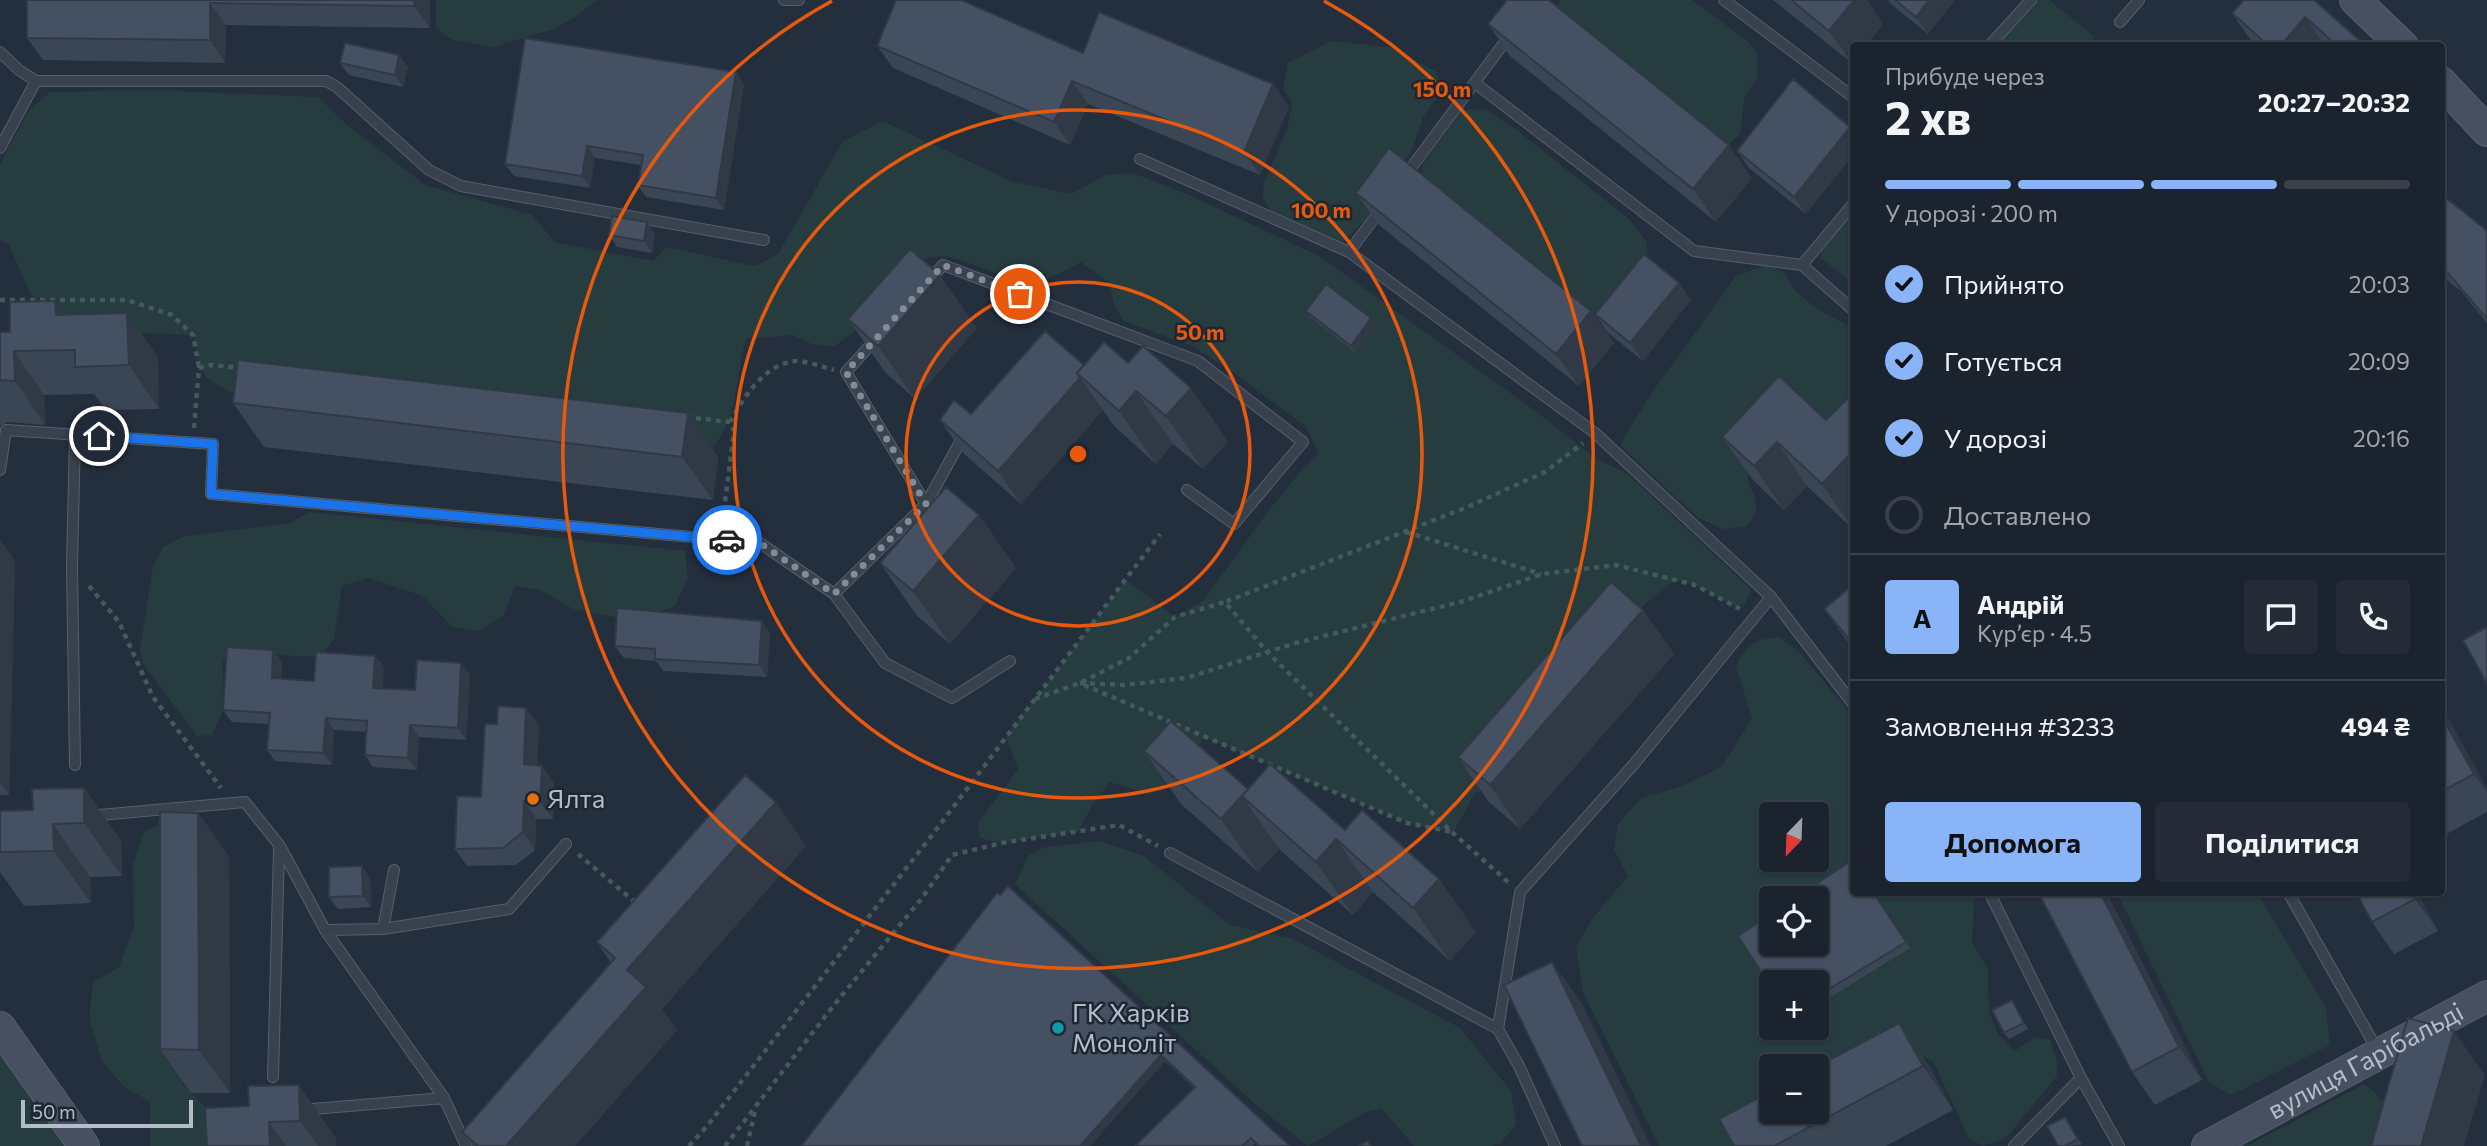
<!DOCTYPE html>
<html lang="uk">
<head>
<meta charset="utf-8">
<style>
  :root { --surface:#1b232e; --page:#242b36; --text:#f1f3f6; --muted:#a0a4aa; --line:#39404a; --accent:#8ab4f8 }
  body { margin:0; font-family:Commissioner,sans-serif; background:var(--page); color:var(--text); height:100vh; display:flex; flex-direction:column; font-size:26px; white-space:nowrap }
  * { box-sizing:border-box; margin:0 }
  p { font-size:23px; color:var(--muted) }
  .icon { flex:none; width:38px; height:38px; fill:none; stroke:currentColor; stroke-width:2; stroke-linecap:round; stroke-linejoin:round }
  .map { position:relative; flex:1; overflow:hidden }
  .panel { position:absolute; left:1850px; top:42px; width:595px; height:854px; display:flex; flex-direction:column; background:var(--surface); border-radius:7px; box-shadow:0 2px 5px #0004,0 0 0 2px var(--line) }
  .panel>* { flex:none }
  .needle { width:46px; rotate:203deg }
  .fabs { position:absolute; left:1759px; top:802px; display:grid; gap:14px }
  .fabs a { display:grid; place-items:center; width:70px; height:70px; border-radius:7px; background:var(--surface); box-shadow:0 2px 5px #0004,0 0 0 2px var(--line); font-size:35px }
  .scale { position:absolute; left:21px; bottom:18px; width:172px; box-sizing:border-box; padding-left:7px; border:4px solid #b4bcc9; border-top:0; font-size:19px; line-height:24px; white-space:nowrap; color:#b4bcc9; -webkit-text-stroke:5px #1d2633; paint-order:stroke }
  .pin { position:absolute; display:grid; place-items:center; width:60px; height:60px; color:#fff; margin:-30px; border:4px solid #fff; border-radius:50%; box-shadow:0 2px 7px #0007 }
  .courier { position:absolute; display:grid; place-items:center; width:70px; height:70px; margin:-35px; border:5px solid #1a73e8; border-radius:50%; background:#fff; color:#222; box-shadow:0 2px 9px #0007 }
  .summary em { font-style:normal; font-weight:700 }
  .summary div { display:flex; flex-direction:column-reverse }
  .summary { display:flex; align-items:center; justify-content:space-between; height:119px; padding:0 35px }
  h1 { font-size:46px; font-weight:700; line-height:52px }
  .bar { display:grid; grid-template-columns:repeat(4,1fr); gap:10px 7px; align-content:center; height:84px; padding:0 35px }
  .bar i { height:9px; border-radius:5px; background:var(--line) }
  .bar .selected { background:var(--accent) }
  .bar p { grid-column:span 4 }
  .line { display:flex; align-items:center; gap:18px; padding:0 35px; border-top:2px solid var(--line) }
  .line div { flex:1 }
  .round { display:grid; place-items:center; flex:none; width:74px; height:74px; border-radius:7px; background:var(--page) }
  ol { padding:0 35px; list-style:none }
  li { display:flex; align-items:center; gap:21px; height:77px }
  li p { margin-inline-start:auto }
  li .icon { padding:7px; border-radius:50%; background:var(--accent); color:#111; stroke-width:4 }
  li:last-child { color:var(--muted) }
  li i { width:38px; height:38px; border:4px solid var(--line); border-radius:50% }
  .action { display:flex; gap:14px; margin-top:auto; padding:14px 35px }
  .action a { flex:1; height:80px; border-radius:7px; background:var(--accent); color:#111; font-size:28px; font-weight:700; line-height:80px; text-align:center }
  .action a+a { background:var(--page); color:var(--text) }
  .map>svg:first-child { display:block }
  .green { fill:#263c3f; fill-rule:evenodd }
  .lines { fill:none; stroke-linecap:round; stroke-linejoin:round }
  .lane-casing { stroke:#565f6c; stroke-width:12 }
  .secondary-casing { stroke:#565f6c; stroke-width:32 }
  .path { stroke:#44595c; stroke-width:4.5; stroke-dasharray:5 5; stroke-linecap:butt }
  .lane { stroke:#38414e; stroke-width:10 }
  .secondary { stroke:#465061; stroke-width:30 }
  .wall { fill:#3b4654 }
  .shaded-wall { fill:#303945 }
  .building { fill:#455162; stroke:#303945; stroke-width:2 }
  .done { stroke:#828b98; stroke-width:7; stroke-dasharray:0 12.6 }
  .route { stroke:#1a73e8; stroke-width:9 }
  .ring { fill:none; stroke:#e8590c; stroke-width:3.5 }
  .food-dot { fill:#e8710a; stroke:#1d2633; stroke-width:2.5 }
  .culture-dot { fill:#0f9aa8; stroke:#1d2633; stroke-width:2.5 }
  .labels { text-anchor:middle; stroke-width:5; stroke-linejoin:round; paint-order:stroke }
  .poi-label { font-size:26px; fill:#b4bcc9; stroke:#1d2633; text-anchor:start }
  .street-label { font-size:26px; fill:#b4bcc9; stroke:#1d2633 }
  .centre { fill:#e8590c; stroke:#1d2633; stroke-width:3.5 }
  .ring-label { font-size:21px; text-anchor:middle; font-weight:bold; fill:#e8590c; stroke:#1d2633; stroke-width:5; stroke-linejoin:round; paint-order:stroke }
</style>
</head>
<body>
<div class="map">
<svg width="2487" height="1146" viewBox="0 0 2487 1146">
  <rect width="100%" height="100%" fill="#242f3e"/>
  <path class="green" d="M436,0H597L574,18L553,29L494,47L452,40L436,28Z
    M1560,0H1692L1745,39L1757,52V79L1745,95L1740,134L1728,145L1555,14Z
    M2031,0H2049L2095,37L2087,45L1989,46Z
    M1332,41L1389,47L1435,71L1443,89L1423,117L1412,150L1365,220L1343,242L1271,211L1262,197L1265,180L1287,129L1292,103L1283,88L1288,63Z
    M154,90L318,97L345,123L425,185L532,215L555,242L653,261L666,247L755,266L778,254L843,141L883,121L1013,182L1071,194L1106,175L1133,173L1189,195L1319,256L1537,412L1596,459L1628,474L1752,590L1745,603L1735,607L1695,585L1675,580L1645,604L1492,787L1475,793L1453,833L1407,823L1204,737L1176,774L1151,795L1110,782L1092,805L1079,831L1002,843L980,838L977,824L1018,769L1006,737L1126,580L1175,617L1204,600L1266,514L1299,473L1319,454L1306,427L1227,368L1190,345L1123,321L1114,304L1109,283L1081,262C1064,271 1044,284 1024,282C991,277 962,252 929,257L888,305L835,346L814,345L792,335L746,339C736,375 738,421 711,449L245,398C204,380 201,379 193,335L74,330L45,314L30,293L9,245L0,240V164L29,110L50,92Z
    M1485,109L1513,127L1629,219L1646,241L1649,263L1609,312L1590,313L1422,182V165L1462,110Z
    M1853,210V284L1821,258V249Z
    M1766,265C1794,274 1782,277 1799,294C1815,309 1834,319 1853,327V424L1838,427L1804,415L1747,478L1754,495L1757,511L1747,526L1722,529L1697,517L1621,446L1627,432L1653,391L1736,276Z
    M309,512L685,551L688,578L675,606L660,612L612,617L573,609L540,590L515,586L504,615L478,631L452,627L423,596L368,578L342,586L334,639L320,657L293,656L245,650L223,660L222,713L212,735L197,736L142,662L140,650L153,567L163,547L185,536L290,523Z
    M1779,637L1798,651L1853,716V892L1975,893L1972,942L1988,969L1989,1011L1998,1034L2015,1051L2035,1037L2050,1040L2057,1061V1076L2005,1139L1983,1146L1969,1138L1933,1061L1923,1057L1765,1146H1659L1583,992L1576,947L1592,919L1628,876L1614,850L1618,824L1641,798L1682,786L1721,767L1752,719L1736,666C1747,643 1754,640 1779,637ZM1771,814H1816V859H1771ZM1771,898H1816V943H1771ZM1771,982H1816V1027H1771ZM1771,1066H1816V1111H1771Z
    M158,825L175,832L182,992L183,1084L230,1134L236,1146H150V1102L123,1086L102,1061L89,1018L93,982L119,967L134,927L133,864L144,832Z
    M1100,841L1144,856L1230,925L1293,939L1460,1028L1511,1091L1516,1124L1501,1143L1491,1146H1414L1381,1108L1366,1112L1308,1146L1257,1106L1015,884L1029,855L1045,847Z
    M2117,893H2257L2326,1008L2330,1045L2231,1095L2209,1082Z
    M0,1050L67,1146H0Z
    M2364,1084L2376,1093L2384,1105L2373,1146H2247Z"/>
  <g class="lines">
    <defs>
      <path id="lane" d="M784,0H799
        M1724,0L1853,97
        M2120,22L2139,0
        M1989,46L2031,0
        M0,52L19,70L36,81L0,148
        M36,81H326L337,87L429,170L461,186L764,240
        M1475,83L1694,251L1802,265
        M1140,159L1349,252L1595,433L1771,597L1853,704
        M1405,176L1510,35
        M1853,204L1802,265L1853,310
        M1349,252L1381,209
        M929,281L943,265L1198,361L1303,442L1234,524L1187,490
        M0,470L6,430L213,444L211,494L760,543L834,594L885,663L952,698L1010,661
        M926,504L965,433
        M834,594L926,504L846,372L876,339
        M75,765L72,566L75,435
        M88,816L245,802L280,846L325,930L444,1098
        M1170,853L1498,1029L1519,1066L1555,1146
        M1989,892L2081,1078L2119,1146
        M2288,892L2378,1051
        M383,929L509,909L566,844
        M325,930L383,929L394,870
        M1498,1029L1520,892L1634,764L1771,597
        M273,1077L279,849
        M301,1110L444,1098L466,1146
        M2014,1146L2081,1078"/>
      <g id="secondary">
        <path d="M2355,0L2403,46"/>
        <path d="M2441,82L2487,131"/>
        <path d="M0,1027L84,1146"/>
        <path id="s1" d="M2207,1146L2487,996"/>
      </g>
    </defs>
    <use href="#lane" class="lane-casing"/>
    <use href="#secondary" class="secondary-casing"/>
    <path class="path" d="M0,300H127L172,315L193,335L199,368
      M686,417L730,422L734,431L722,525
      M730,422C744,397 764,364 796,361C807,361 823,367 834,370
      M194,428L199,368L210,365L242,368
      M1406,532L1541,574
      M89,586L119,622L153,697L221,788
      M1080,683L1124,685L1186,678L1296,643L1464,601L1542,574L1616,565L1695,585L1740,609
      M1084,685L1407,823L1452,832
      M1035,699L1080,683L1129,658L1175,617L1225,602
      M578,854L636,903
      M1508,882L1453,833L1268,653L1225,602L1465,508L1545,472L1583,443
      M689,1146L707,1126L932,835L1160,534
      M725,1146L834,1005L922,898L952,855L1002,843L1119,825L1158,846
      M747,1146L755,1111"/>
    <use href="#lane" class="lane"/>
    <use href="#secondary" class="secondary"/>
  </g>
  <path class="wall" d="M27,0H430V28L226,25L225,63L43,60L27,38Z
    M1773,0H1867L1883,24L1852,63Z
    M1888,0H1955L1928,34L1892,5Z
    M2314,0L2366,46H2326L2323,43L2321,46H2257L2250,39L2232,13Z
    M1488,24L1752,178L1716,222L1510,56Z
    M877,46L1083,53L1273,84L1289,107L1260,175L1088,104L1070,145L893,68Z
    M340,63L408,67L403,87L349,75Z
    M736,72L744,84L724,210L646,197L638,185L641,165L595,158L590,188L514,176L505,164Z
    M1793,79L1806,214L1749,168L1737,151Z
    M1356,193L1591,311L1614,343L1579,386L1379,225Z
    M2441,194L2487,232V323L2461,291L2441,276Z
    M655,234L652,253L617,247L609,235Z
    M1691,300L1643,361L1607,332L1595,314Z
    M1306,311L1371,318L1376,324L1355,352L1310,317Z
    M127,313L158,357L159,409L106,410L94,394L44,395L45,425L7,422L0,426V332H10L65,315Z
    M848,319L977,328L915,399L885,372Z
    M1128,363L1228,441L1203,469L1173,444L1156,464L1114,426L1103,410L1021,504L963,453L940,420L971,414L1084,365Z
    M1779,376L1852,528L1807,486L1784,510L1753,480L1722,437Z
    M233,403L718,457L713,500L264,447Z
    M979,515L1016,568L950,644L917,616L880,563Z
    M0,540L15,561L9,795H0Z
    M1853,585V649L1824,609Z
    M1643,610L1674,654L1520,829L1488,801L1458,757Z
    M770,633L767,677L663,671L656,661L624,658L615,646Z
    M273,650L282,662L281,679L314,681L375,656L384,667L382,688L415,690L470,674L466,740L419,737L417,770L373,767L365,755L367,732L334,730L332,765L275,761L267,750L269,724L232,722L223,710Z
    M2441,709L2450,722L2487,789V812L2441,837Z
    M539,725L537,765L542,766L554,783L553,819H536L535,850L516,865L467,866L455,849L481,797Z
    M1144,751L1248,789L1345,830L1439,879L1476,932L1450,961L1373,892L1353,915L1279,849L1258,872L1181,804Z
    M84,788L121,841L122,876L90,877L91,903L24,906L0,872V811L33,810Z
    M198,813L229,856L230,1093H191L160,1049Z
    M806,846L662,1009L677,1030L575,1146H472L462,1132L611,963L597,942Z
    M370,878L371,907L338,909L329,897Z
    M1873,892L1910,948L1816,1006V982Z
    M2038,892H2106L2202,1080L2155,1105L2132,1072Z
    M2356,892H2417L2438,931L2394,954L2372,922Z
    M997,893L1290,1146H1257L1255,1144L1253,1146H1135L1194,1088L1165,1061L1090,1146H801Z
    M2012,1000L2028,1029L2009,1039L2004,1033Z
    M1899,1023L1929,1066L1953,1110L1886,1146H1734Z
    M248,1086L336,1138V1146H207L249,1106Z
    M2065,1117L2069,1123L2082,1145L2058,1146Z"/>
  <path class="shaded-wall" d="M414,0H430V28L414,6Z
    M1854,0H1867L1883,24L1866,46H1853V61L1852,63L1829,31Z
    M1929,0H1955L1928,34L1916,17Z
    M210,3L226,25L225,63L210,40Z
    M2305,17L2323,43L2321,46H2280Z
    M399,55L408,67L403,87L395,75Z
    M736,72L744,84L724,210L716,198Z
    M1072,81L1088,104L1070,145L1054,122Z
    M1273,84L1289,107L1260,175L1244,152Z
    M1850,127L1853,132V155L1806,214L1794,197Z
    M1729,145L1752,178L1716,222L1693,189Z
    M587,146L595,158L590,188L582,176Z
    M647,222L655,234L652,253L644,241Z
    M940,275L977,328L915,399L878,346Z
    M1679,283L1691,300L1643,361L1630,343Z
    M55,301L86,345L56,315Z
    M1591,311L1614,343L1579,386L1556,354Z
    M127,313L158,357L159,409L129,365Z
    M1371,318L1376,324L1355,352L1351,346Z
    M14,351L44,395L45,425L15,381Z
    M1080,378L1103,410L1021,504L998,471Z
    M1191,388L1228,441L1203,469L1166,416Z
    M1136,391L1173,444L1156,464L1119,411Z
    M688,413L718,457L713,500L682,457Z
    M1777,442L1807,486L1784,510L1754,466Z
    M1853,451V527L1852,528L1822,484Z
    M979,515L1016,568L950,644L913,591Z
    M0,540L15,561L9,795L0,783Z
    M1643,610L1674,654L1520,829L1490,785Z
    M762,621L770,633L767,677L759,665Z
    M273,650L282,662L280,690L272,678Z
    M375,656L384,667L382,699L373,688Z
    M461,663L470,674L466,740L458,728Z
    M526,708L539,725L536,782L524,764Z
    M2441,709L2450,722L2487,789V793L2474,774L2441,715Z
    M326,718L334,730L332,765L323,753Z
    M410,725L419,737L417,770L408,758Z
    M542,766L554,783L553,819L540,802Z
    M84,788L121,841L122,876L84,823Z
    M1242,796L1279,849L1258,872L1221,819Z
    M524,801L536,819L535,850L523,832Z
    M776,802L806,846L662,1009L677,1030L575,1146H506L627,970Z
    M198,813L229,856L230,1093L199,1050Z
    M53,824L90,877L91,903L54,851Z
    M1336,839L1373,892L1353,915L1316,862Z
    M362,866L370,878L371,907L363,896Z
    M1439,879L1476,932L1450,961L1413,908Z
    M2100,892H2106L2202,1080L2179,1047Z
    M2412,892H2417L2438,931L2415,899Z
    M1552,962L1583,1005L1651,1146H1641Z
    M1899,1023L1929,1066L1953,1110L1923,1066Z
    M2454,1031L2485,1075L2464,1146H2421Z
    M1161,1055L1165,1061L1090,1146H1080Z
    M299,1085L336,1138V1146H318L300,1121Z
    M269,1122L286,1146H270Z"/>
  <path class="building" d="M27,0H414V6L210,3V40L27,38Z
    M896,0H961L1083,53L1099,12L1273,84L1244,152L1072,81L1054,122L877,46Z
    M1507,0H1549L1729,145L1693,189L1488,24Z
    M1791,0H1854L1829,31Z
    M1895,0H1929L1916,17Z
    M2244,0H2314L2366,46H2332L2334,43L2305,17L2280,46H2269L2232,13Z
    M525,38L736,72L716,198L638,185L643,155L587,146L582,176L505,164Z
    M345,43L399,55L395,75L340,63Z
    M1793,79L1850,127L1794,197L1737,151Z
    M1389,148L1591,311L1556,354L1356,193Z
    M2441,194L2484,228L2487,232V319L2441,265Z
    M612,216L647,222L644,241L609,235Z
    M910,249L940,275L878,346L848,319Z
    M1644,254L1679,283L1630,343L1595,314Z
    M1326,284L1371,318L1351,346L1306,311Z
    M55,301L56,315L127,313L129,365L75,367V350L14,351L15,381L0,380V332H10V302Z
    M1045,331L1084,365L1077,373L1080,378L998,471L940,420L954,400L971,414Z
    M1104,342L1128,363L1143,346L1191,388L1166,416L1136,391L1119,411L1077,373Z
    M238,360L688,413L682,457L233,403Z
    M1779,376L1826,420L1849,397L1853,401V451L1822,484L1777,442L1754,466L1722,437Z
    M946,487L979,515L913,591L880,563Z
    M1611,582L1643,610L1490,785L1458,757Z
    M1853,585V644L1824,609Z
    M617,608L762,621L759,665L655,659V649L615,646Z
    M2487,627V684L2463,640Z
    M227,647L273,650L272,678L314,681L316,652L375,656L373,688L415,690L417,660L461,663L458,728L410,725L408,758L365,755L367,721L326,718L323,753L267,750L270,713L223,710Z
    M498,706L526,708L524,764L542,766L540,802L524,801L523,832L503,848L455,849L457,796L481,797L485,724H497Z
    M2441,715L2474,774L2441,792Z
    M1171,721L1248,789L1221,819L1144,751Z
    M1270,764L1345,830L1362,810L1439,879L1413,908L1336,839L1316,862L1242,796Z
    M745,775L776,802L627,970L646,987L506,1146H478L462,1132L615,958L597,942Z
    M84,788V823L53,824L54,851L0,852V811L33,810L32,789Z
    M160,812L198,813L199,1050L160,1049Z
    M1852,860L1853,863V892H1873L1906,942L1816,997V982H1771V987L1738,936L1771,914V943H1816V898H1795Z
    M362,866L363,896L329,897V867Z
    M1008,886L1290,1146H1259L1251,1138L1242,1146H1135L1195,1087L1161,1055L1080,1146H801L997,893L1000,895Z
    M2038,892H2100L2179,1047L2132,1072Z
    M2356,892H2412L2415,899L2372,922Z
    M1552,962L1641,1146H1582L1504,985Z
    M2012,1000L2024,1023L2004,1033L1992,1010Z
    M2408,1018L2454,1031L2421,1146H2371Z
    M1899,1023L1923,1066L1774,1146H1734L1719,1119L1771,1091V1111H1816V1067Z
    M299,1085L300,1121L269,1122L270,1146H207L205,1108L249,1106L248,1086Z
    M2065,1117L2078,1139L2065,1146H2058L2047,1126Z
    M1368,1141L1371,1146H1358Z"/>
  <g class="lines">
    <path class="done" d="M727,540L760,543L834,594L926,504L846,372L943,265L1020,294"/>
    <path class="route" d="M99,436L213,444L211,494L727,540"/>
  </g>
  <g class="ring">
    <circle cx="1078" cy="454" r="172"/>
    <circle cx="1078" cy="454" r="344"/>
    <path d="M1324 1A515 515 0 1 1 832 1"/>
  </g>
  <circle class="food-dot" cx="533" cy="799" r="7"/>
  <circle class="culture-dot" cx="1058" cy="1028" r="7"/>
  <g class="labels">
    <g class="poi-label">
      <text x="547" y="808">Ялта</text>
      <text x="1072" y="1022">ГК Харків<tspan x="1072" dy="30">Моноліт</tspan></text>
    </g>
    <g class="street-label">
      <text dy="9" stroke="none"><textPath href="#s1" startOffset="180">вулиця Гарібальді</textPath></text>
    </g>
  </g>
  <circle cx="1078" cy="454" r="10" class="centre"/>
  <g class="ring-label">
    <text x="1442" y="97">150 m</text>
    <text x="1321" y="218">100 m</text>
    <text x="1200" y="340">50 m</text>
  </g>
</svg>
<div class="fabs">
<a><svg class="needle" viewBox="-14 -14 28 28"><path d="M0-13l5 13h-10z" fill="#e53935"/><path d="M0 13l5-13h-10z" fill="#a0a4aa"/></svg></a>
<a><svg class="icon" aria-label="locate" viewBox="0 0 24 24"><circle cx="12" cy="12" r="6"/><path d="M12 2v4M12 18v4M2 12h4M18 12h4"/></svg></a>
<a>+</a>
<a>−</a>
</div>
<div class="scale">50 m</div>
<div class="pin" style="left:1020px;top:294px;background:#ea580c"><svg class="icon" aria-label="bag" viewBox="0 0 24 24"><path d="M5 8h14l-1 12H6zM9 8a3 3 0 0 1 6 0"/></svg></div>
<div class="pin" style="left:99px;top:436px;background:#1f2937"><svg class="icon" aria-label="home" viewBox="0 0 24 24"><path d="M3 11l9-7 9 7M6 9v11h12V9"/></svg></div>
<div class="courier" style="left:727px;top:540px"><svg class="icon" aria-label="car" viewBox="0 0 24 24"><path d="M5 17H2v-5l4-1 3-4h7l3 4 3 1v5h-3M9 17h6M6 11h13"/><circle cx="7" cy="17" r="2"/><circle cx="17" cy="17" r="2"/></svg></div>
<section class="panel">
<div class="summary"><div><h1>2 хв</h1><p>Прибуде через</p></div><em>20:27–20:32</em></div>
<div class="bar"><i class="selected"></i><i class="selected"></i><i class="selected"></i><i></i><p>У дорозі · 200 m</p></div>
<ol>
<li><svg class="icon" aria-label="check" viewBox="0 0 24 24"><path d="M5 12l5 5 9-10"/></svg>Прийнято<p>20:03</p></li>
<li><svg class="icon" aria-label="check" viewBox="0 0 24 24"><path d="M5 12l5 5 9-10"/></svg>Готується<p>20:09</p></li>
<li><svg class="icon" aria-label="check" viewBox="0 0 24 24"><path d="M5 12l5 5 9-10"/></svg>У дорозі<p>20:16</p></li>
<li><i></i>Доставлено</li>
</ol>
<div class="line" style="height:126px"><b class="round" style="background:var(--accent);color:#111">А</b><div><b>Андрій</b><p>Кур’єр · 4.5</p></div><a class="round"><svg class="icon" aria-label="chat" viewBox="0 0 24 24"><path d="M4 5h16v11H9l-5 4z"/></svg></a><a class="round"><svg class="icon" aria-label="phone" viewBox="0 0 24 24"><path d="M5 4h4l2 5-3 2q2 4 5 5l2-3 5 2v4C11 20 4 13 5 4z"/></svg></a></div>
<div class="line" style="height:91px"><div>Замовлення #3233</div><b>494 ₴</b></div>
<div class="action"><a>Допомога</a><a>Поділитися</a></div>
</section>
</div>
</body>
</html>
